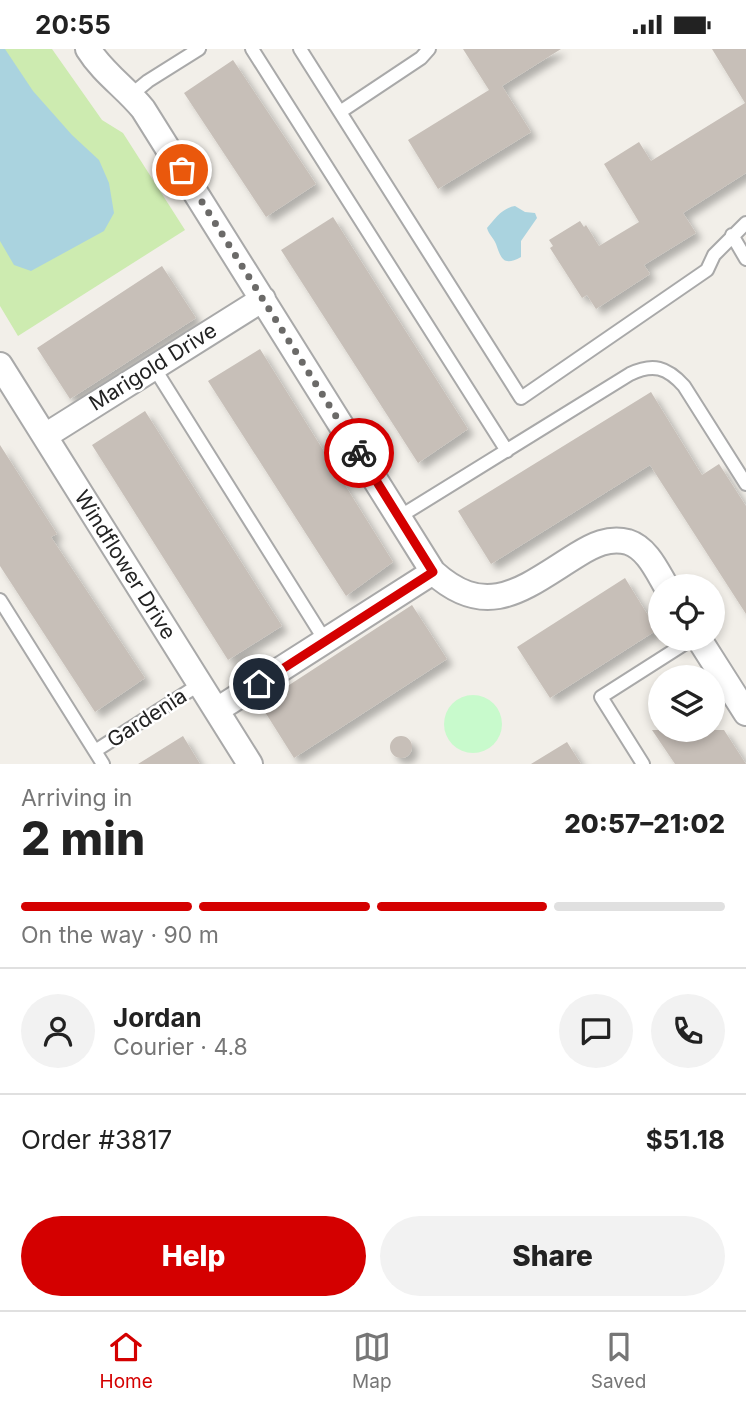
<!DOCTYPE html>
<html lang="en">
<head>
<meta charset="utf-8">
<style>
  :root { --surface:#fff; --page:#f2f2f2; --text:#222; --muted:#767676; --line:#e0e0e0; --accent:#d40000 }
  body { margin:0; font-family:Inter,sans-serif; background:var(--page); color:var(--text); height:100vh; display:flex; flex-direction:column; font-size:26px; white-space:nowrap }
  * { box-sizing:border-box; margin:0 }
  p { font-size:23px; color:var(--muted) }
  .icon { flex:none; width:38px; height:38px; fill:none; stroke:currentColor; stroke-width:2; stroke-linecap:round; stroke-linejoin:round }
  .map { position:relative; height:715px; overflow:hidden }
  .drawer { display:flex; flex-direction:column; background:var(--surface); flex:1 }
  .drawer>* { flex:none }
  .tools { position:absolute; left:648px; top:525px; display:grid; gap:14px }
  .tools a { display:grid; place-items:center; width:77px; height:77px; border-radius:50%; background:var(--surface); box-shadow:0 4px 10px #0003; font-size:35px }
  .pin { position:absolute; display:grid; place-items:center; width:60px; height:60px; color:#fff; margin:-30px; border:4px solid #fff; border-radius:50%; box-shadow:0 2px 7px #0007 }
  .courier { position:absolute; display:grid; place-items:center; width:70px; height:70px; margin:-35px; border:5px solid #d40000; border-radius:50%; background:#fff; color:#222; box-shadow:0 2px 9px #0007 }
  .summary em { font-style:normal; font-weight:800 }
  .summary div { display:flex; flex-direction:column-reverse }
  .summary { display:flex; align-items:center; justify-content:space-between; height:119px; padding:0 21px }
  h1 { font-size:46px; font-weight:800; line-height:52px }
  .bar { display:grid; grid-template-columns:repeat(4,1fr); gap:10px 7px; align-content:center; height:84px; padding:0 21px }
  .bar i { height:9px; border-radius:5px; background:var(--line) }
  .bar .on { background:var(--accent) }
  .bar p { grid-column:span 4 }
  .line { display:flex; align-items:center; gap:18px; padding:0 21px; border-top:2px solid var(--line) }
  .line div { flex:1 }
  .round { display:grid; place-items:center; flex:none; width:74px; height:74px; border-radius:37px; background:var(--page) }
  .button { display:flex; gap:14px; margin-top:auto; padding:14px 21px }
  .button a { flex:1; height:80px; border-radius:42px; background:var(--accent); color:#fff; font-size:28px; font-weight:800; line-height:80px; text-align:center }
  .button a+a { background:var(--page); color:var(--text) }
  .status { display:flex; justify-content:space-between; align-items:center; height:49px; padding:0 35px; background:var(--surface); direction:ltr }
  .status svg { height:19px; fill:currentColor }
  .tab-bar { display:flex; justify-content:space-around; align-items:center; height:98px; border-top:2px solid var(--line); background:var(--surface); font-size:19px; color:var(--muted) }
  .tab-bar a { display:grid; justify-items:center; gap:4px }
  .tab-bar .on { color:var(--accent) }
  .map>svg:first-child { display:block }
  .grass { fill:#cdebb0 }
  .park { fill:#c8facc }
  .water { fill:#aad3df }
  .building { fill:#c7bfb8; filter:url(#shadow) }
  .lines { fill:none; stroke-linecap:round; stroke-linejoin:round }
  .service-casing { stroke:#a9a9a9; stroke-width:16 }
  .minor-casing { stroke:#a9a9a9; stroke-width:28 }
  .service { stroke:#fff; stroke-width:12 }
  .minor { stroke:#fff; stroke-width:24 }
  .done { stroke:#6b6a68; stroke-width:7; stroke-dasharray:0 12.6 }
  .route { stroke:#d40000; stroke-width:9 }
  .labels { text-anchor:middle; stroke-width:5; stroke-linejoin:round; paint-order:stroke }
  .street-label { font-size:21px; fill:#222; stroke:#fff }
</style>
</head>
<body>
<div class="status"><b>20:55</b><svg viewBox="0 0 49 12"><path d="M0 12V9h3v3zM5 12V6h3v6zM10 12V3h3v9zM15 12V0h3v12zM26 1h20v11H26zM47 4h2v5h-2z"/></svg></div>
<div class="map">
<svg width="746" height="715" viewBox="0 0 746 715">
  <defs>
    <filter id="shadow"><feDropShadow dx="6" dy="6" stdDeviation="3.5" flood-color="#0004"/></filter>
  </defs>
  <rect width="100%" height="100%" fill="#f2efe9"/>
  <path class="grass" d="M0,0H52L102,71L123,84L185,181L18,287L0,257Z"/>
  <path class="park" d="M444 675a29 29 0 1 1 58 0a29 29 0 1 1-58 0Z"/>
  <path class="water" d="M0,0H5L33,42L72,86L99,111L109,134L114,164L104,182L31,222L14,216L0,192Z
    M515,157L525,163L535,164L537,169L521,192V208C503,218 501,209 496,195C493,188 489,186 487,179C495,170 502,159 515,157Z"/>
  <path class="building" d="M463,0H561L502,37L531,83L438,140L408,91L489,41Z
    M712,0H746V124L683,164L696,184L644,216L650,225L596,260L587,246L582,249L550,199L553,197L549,191L580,172L584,178L586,176L599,197L639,173L604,115L639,93L651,112L745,54Z
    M233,11L316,135L266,168L184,44Z
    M333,168L468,380L418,414L281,201Z
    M162,217L196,269L70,350L37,299Z
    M260,300L393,513L346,547L208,332Z
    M651,343L702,426L719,415L746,457V565L650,416L491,515L458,462Z
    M145,362L282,577L228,611L92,396Z
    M0,396L57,485L51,488L145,629L95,663L0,517Z
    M625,529L657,581L550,649L517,598Z
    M412,556L447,610L294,709L260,655Z
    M652,681H724L746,715H675Z
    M390 698a11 11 0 1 1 22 0a11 11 0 1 1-22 0Z
    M183,687L200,715H138Z
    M567,693L581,715H531Z"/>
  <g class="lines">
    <defs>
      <path id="service" d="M252,0L507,402
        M300,0L521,349L707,221L714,206L746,174
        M131,46L148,32L199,0
        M340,63L421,9L429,0
        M732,186L746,210
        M153,317L326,593
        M399,468L630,325C653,314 667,318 684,337L746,435
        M0,551L103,715
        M95,702L200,635
        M643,715L601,648L692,590"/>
      <path id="minor" d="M88,0C103,24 126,39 143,60L433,523C488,573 525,538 577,506C593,496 609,488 628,493C647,499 657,522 666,537
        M0,316L250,715
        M45,387L263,250
        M699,590L746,664
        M217,661L433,523"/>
    </defs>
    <use href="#service" class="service-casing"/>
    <use href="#minor" class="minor-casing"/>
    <use href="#service" class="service"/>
    <use href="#minor" class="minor"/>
  </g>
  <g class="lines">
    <path class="done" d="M182,121L359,404"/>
    <path class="route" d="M259,635L433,523L359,404"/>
  </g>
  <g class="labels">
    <g class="street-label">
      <text transform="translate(153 318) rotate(-32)" y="7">Marigold Drive</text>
      <text transform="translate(125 516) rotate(58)" y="7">Windflower Drive</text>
      <text transform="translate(147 669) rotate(-33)" y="7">Gardenia</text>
    </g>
  </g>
</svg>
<div class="tools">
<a><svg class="icon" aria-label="locate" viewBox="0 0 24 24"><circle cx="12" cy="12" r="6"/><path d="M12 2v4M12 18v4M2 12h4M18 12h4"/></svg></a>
<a><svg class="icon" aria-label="layers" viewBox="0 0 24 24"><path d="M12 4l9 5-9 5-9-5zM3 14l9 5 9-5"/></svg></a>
</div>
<div class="pin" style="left:182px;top:121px;background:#ea580c"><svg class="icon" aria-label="bag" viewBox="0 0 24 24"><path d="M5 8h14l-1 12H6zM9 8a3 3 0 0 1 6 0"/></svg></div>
<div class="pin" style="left:259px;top:635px;background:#1f2937"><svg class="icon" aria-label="home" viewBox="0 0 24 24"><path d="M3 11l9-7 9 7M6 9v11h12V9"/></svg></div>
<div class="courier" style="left:359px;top:404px"><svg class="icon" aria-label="bike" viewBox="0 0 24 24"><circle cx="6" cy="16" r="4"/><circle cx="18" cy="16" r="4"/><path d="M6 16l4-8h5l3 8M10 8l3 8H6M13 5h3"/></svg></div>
</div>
<section class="drawer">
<div class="summary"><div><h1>2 min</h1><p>Arriving in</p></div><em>20:57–21:02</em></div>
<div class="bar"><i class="on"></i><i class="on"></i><i class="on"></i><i></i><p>On the way · 90 m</p></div>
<div class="line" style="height:126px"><a class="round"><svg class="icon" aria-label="person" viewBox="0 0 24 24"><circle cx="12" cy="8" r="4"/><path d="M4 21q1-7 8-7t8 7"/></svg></a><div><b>Jordan</b><p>Courier · 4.8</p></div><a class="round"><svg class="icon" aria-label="chat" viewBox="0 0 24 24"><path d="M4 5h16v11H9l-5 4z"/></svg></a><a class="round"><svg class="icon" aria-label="phone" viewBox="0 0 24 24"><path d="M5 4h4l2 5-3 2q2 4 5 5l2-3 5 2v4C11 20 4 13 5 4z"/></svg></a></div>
<div class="line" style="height:91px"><div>Order #3817</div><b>$51.18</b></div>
<div class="button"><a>Help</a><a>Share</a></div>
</section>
<nav class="tab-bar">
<a class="on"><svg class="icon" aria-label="home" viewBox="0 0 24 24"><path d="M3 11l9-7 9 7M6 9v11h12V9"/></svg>Home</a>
<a><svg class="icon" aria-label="map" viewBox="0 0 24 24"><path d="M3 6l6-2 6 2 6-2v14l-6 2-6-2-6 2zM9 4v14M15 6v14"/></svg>Map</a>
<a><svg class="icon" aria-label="saved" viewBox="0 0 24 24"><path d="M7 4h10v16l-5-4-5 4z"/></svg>Saved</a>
</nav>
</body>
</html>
